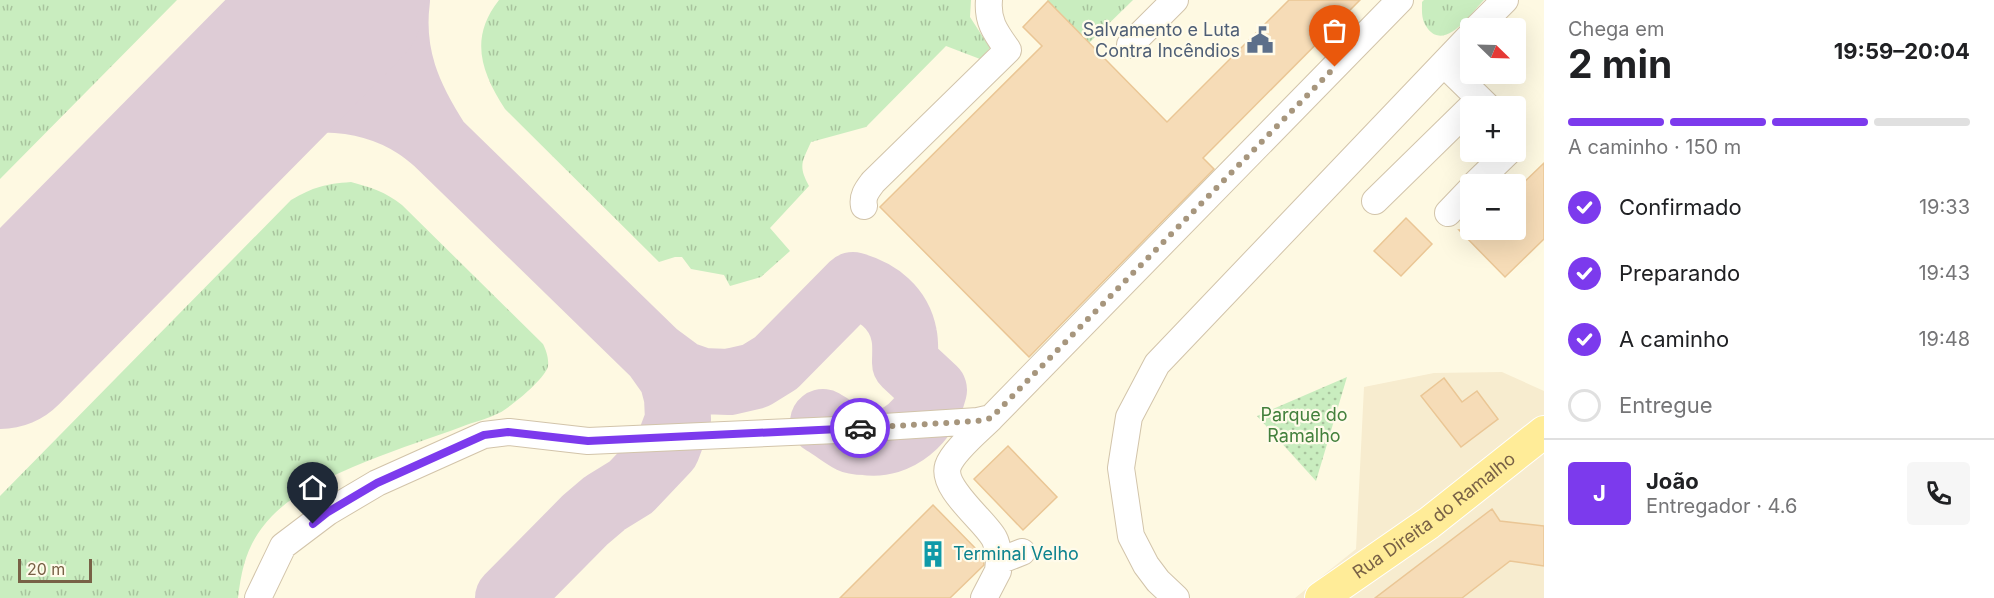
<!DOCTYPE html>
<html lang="pt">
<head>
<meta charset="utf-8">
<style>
  :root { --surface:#fff; --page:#f6f6f6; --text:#202124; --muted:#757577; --line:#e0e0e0; --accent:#7c3aed }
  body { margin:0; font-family:Inter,sans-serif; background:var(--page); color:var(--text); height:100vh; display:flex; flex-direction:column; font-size:22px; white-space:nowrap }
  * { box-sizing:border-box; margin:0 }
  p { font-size:20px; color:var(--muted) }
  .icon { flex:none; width:33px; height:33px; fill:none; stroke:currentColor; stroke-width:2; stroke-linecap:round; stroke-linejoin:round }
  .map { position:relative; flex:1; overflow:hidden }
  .sheet { display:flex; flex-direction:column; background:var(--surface); width:450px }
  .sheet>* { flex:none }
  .needle { width:39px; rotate:113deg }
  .tools { position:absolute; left:1460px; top:18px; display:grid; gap:12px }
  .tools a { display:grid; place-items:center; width:66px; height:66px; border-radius:6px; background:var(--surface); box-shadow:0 6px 24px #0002; font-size:30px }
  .scale { position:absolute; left:18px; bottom:15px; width:74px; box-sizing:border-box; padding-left:6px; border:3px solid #786146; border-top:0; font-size:16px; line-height:21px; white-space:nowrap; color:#786146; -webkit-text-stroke:4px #fffbea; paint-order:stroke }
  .pin { position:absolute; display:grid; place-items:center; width:51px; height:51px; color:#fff; margin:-62px -26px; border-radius:50% 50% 50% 0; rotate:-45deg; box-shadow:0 0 6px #0007 }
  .pin .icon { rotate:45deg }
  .courier { position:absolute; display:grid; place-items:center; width:60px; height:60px; margin:-30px; border:4px solid #7c3aed; border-radius:50%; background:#fff; color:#222; box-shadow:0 2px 8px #0007 }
  .overview em { font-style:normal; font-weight:700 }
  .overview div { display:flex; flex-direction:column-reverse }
  .overview { display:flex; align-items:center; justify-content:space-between; height:102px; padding:0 24px }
  h1 { font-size:39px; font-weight:700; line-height:45px }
  .bar { display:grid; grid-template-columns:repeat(4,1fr); gap:9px 6px; align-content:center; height:72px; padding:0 24px }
  .bar i { height:8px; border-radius:4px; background:var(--line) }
  .bar .on { background:var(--accent) }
  .bar p { grid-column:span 4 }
  .line { display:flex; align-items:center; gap:15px; padding:0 24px; border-top:2px solid var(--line) }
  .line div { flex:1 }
  .round { display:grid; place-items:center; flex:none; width:63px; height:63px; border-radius:6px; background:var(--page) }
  ol { padding:0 24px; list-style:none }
  li { display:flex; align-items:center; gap:18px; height:66px }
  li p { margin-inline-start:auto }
  li .icon { padding:6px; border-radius:50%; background:var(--accent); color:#fff; stroke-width:4 }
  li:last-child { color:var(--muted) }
  li i { width:33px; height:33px; border:3px solid var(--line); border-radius:50% }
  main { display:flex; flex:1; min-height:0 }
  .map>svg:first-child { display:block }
  .residential { fill:#f7eccf }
  .grass { fill:url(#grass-tufts) }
  .park { fill:url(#park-dots) }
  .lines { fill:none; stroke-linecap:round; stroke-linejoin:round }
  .taxiway { stroke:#deccd6; stroke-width:66 }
  .runway { stroke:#deccd6; stroke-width:166 }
  .building { fill:#f6dcb7; stroke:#eac695; stroke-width:1.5 }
  .minor-casing { stroke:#d2c4aa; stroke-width:28 }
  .major-casing { stroke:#fff; stroke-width:34 }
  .minor { stroke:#fff; stroke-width:26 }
  .major { stroke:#ffec98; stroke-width:32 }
  .done { stroke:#a7967d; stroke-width:6; stroke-dasharray:0 10.8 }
  .route { stroke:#7c3aed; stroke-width:8 }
  .labels { text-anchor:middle; stroke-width:4.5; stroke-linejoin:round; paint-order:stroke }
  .service-label { font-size:18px; fill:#4e5e75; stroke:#fffbea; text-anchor:end }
  .park-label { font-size:18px; fill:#43803c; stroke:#fffbea }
  .street-label { font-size:18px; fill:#786146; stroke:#fffbea }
  .culture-label { font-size:18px; fill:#0d838f; stroke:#fffbea; text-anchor:start }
</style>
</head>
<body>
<main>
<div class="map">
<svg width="1544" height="598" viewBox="0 0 1544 598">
  <defs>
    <pattern id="grass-tufts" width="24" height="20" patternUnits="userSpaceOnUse" patternTransform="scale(1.5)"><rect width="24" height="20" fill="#c9edbf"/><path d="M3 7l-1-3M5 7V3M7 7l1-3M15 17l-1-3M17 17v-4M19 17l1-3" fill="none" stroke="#a8c39d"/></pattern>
    <pattern id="park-dots" width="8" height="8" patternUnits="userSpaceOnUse" patternTransform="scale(1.5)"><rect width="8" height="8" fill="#c9edbf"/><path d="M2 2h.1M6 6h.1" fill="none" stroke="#a8c39d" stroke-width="1.8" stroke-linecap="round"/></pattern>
  </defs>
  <rect width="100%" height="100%" fill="#fef9e2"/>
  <path class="residential" d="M1502,372L1544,391V598H1295L1356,549L1364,387L1434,373Z"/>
  <path class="grass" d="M0,0H177L0,179Z
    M499,0H971L970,17L990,48L980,59L946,46L866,127L811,142C802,162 798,166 809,186L770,228L790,251L761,277L730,286L724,275L691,269L682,257H675L659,262L505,109C481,72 469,38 499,0Z
    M1047,0H1133L1089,43Z
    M1424,0H1484C1471,13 1446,51 1428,29C1421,20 1422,13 1422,2Z
    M351,182C370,187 386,192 402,205L543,344C546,350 549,359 548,366C546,378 511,407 499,413C488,419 473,422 461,427C407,447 311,475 272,516C248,541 242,565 238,598H0V496L291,200C314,187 324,184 351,182Z"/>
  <path class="park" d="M1347,377L1316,481L1257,416Z"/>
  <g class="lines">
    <path class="taxiway" d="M397,0C390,55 408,97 438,143
      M176,168C194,152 212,134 233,122C286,91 364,92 416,126C424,131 431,137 438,143L655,354L682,374L702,381L729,382L755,376L776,363L853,285C878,292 899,308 904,335C906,344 905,354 905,363L934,390C926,421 899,447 865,442C861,442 855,442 851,440C842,435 832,427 823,422
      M508,598L585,520L605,503L631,487L667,449L678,420L677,397L672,378L655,354"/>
    <path class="runway" d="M0,346L342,0"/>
  </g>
  <path class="building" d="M1289,0H1360L1203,158L1214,169L1029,357L880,207L1042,46L1023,27L1048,1L1167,122Z
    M1544,163V239L1505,277L1459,230H1515V191Z
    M1406,218L1432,244L1401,276L1374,251Z
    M1444,378L1462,402L1477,391L1498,419L1461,447L1421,396Z
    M1008,446L1057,497L1023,530L974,479Z
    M933,505L983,556L984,565L950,598H840Z
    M1492,509L1500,521L1544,526V566L1510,561L1462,598H1375Z"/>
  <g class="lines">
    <defs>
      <path id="minor" d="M1477,28L1505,0
        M1130,45L1175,0
        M1444,64L1487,106
        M1475,184L1508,152
        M1375,201L1470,108
        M864,206C862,196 867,190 873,182L1008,50C996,33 987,22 989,0
        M1448,213L1470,190
        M991,418C979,430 953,451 948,466C941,488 984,520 994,538C998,545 998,553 999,561
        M258,598L283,546L328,512L377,483L484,435L509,432L588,441L837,430L978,421L991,418L1400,0
        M984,598L998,571L999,561L1022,552
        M1176,598L1158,581L1146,565L1131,536L1121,468L1129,417L1157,364L1470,36"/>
      <g id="major">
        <path id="s1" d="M1321,598L1429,523L1544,432"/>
      </g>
    </defs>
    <use href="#minor" class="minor-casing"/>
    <use href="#major" class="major-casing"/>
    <use href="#minor" class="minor"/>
    <use href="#major" class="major"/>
  </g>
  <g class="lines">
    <path class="done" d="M860,428L978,421L991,418L1335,67"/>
    <path class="route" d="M313,524L328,512L377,483L484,435L508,432L588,441L860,428"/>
  </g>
  <defs>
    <symbol id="civic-bare" viewBox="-9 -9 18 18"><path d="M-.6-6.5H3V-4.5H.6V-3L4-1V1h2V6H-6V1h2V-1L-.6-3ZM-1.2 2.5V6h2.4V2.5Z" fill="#5c6f8a" stroke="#fffbea" stroke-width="2.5" paint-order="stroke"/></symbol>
    <symbol id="building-bare" viewBox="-9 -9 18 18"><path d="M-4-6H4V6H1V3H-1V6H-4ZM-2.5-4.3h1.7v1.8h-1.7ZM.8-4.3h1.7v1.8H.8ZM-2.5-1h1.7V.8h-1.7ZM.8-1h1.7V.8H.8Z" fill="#0f9aa8" stroke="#fffbea" stroke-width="2.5" paint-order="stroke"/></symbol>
  </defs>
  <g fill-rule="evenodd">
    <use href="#civic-bare" x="1241" y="21" width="38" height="38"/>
    <use href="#building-bare" x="914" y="535" width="38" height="38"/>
  </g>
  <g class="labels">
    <g class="service-label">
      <text x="1240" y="36">Salvamento e Luta<tspan x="1240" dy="21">Contra Incêndios</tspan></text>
    </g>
    <g class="park-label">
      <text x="1304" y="421">Parque do<tspan x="1304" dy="21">Ramalho</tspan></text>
    </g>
    <g class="street-label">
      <text dy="6" stroke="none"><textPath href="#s1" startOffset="140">Rua Direita do Ramalho</textPath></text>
    </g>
    <g class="culture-label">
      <text x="953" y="560">Terminal Velho</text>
    </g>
  </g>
</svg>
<div class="tools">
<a><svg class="needle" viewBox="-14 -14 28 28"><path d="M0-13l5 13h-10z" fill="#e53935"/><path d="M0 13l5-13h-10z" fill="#757577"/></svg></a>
<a>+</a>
<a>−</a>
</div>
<div class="scale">20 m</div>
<div class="pin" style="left:1335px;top:67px;background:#ea580c"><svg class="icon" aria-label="bag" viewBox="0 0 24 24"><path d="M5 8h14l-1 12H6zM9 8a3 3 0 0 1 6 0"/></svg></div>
<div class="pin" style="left:313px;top:524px;background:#1f2937"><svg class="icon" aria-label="home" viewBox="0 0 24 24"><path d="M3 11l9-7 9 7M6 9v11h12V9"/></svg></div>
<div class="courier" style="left:860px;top:428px"><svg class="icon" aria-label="car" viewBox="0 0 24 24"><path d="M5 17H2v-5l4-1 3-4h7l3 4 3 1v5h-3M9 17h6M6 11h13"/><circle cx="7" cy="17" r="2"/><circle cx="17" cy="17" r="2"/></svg></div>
</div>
<section class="sheet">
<div class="overview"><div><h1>2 min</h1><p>Chega em</p></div><em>19:59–20:04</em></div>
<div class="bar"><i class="on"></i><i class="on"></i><i class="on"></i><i></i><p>A caminho · 150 m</p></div>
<ol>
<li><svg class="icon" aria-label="check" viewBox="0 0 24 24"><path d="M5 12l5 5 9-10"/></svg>Confirmado<p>19:33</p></li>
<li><svg class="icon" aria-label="check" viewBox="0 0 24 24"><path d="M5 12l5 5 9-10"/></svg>Preparando<p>19:43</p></li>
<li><svg class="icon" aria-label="check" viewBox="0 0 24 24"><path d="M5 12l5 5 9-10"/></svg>A caminho<p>19:48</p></li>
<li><i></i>Entregue</li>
</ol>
<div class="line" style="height:108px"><b class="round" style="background:var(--accent);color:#fff">J</b><div><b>João</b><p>Entregador · 4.6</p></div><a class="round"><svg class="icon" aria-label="phone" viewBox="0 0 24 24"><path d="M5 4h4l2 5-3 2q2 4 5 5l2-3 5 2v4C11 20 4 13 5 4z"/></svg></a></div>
</section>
</main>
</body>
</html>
